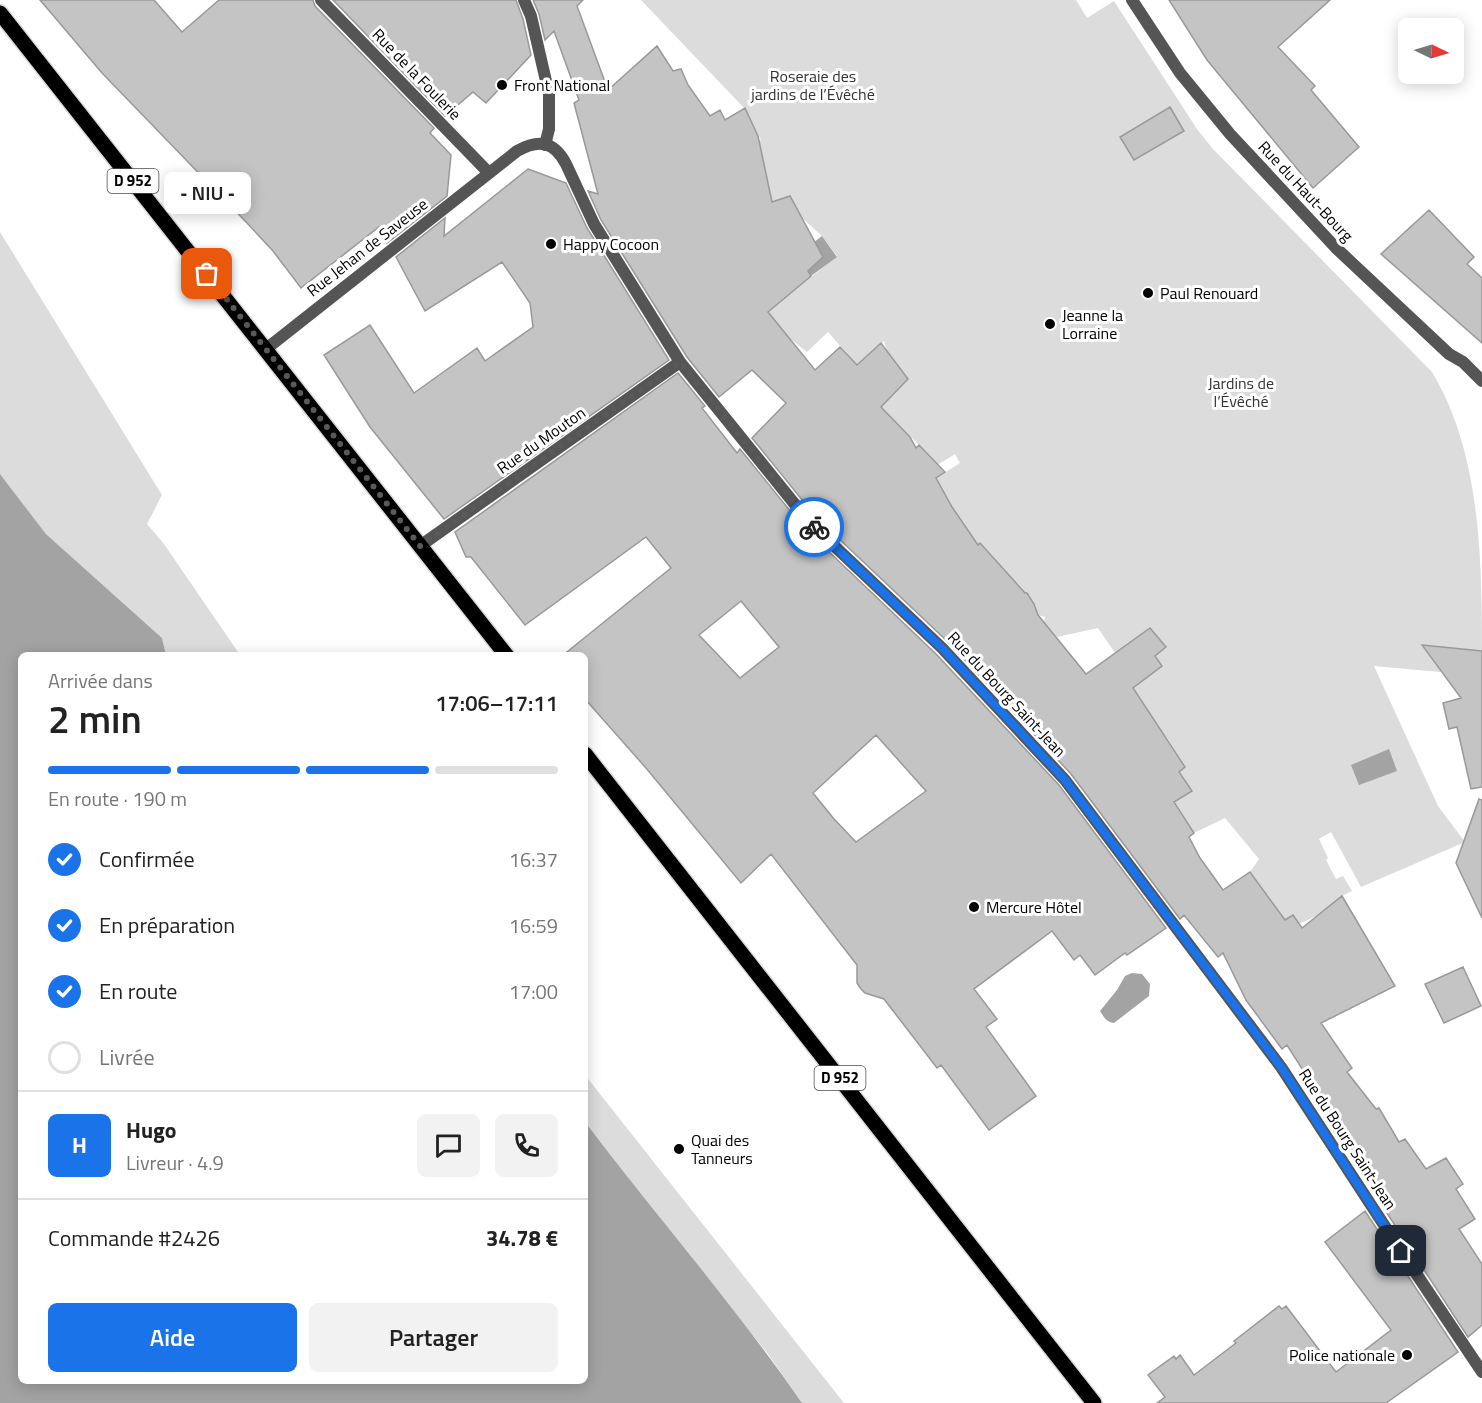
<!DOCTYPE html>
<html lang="fr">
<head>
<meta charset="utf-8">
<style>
  :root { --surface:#fff; --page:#f2f2f2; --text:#222; --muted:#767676; --line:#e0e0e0; --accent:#1a73e8 }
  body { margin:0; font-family:"Titillium Web",sans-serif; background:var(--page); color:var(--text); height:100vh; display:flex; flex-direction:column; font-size:22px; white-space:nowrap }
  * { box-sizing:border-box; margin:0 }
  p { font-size:20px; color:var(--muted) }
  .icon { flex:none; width:33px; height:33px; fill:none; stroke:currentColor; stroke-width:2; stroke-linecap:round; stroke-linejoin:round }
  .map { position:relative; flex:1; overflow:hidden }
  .details { position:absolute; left:18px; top:652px; width:570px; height:732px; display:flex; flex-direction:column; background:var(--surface); border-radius:9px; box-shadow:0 3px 15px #0003 }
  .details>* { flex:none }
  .needle { width:39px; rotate:95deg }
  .fabs { position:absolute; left:1398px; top:18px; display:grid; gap:12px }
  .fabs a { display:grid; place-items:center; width:66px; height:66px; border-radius:9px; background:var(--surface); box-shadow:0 3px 15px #0003; font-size:30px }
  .pin { position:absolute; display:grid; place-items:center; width:51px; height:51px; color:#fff; margin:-26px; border-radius:12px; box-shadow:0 3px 9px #0006 }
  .courier { position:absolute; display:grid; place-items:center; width:60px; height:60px; margin:-30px; border:4px solid #1a73e8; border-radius:50%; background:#fff; color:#222; box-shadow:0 2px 8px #0007 }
  .bubble { position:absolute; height:42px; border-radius:9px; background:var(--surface); box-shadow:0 3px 15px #0003; font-size:20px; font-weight:600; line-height:42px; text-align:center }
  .head em { font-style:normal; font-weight:600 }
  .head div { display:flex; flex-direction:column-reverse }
  .head { display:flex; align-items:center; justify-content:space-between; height:102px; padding:0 30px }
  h1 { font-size:39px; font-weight:600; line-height:45px }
  .bar { display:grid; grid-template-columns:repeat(4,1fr); gap:9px 6px; align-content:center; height:72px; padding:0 30px }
  .bar i { height:8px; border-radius:4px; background:var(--line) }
  .bar .selected { background:var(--accent) }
  .bar p { grid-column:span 4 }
  .line { display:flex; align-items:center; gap:15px; padding:0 30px; border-top:2px solid var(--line) }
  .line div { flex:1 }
  .round { display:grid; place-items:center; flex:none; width:63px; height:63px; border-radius:9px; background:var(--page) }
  ol { padding:0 30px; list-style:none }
  li { display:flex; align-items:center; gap:18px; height:66px }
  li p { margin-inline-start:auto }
  li .icon { padding:6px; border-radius:50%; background:var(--accent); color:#fff; stroke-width:4 }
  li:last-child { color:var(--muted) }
  li i { width:33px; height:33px; border:3px solid var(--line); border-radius:50% }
  .primary-button { display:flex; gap:12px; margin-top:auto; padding:12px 30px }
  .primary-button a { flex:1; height:69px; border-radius:9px; background:var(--accent); color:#fff; font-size:24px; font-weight:600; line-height:69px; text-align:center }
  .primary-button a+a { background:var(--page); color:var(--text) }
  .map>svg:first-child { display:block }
  .green { fill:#dcdcdc; fill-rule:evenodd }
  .water { fill:#a3a3a3 }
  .building { fill:#c4c4c4; stroke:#999; stroke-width:1.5; fill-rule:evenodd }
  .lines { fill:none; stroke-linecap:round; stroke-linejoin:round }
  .primary-casing { stroke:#dbdbdb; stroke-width:18 }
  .pedestrian { stroke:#555; stroke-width:12 }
  .minor { stroke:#555; stroke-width:12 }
  .primary { stroke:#000; stroke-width:15 }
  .done { stroke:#595959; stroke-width:6; stroke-dasharray:0 10.8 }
  .route { stroke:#1a73e8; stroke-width:8 }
  .poi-dot { fill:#000; stroke:#fff; stroke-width:2 }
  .labels { text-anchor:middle; stroke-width:6; stroke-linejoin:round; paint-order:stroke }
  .shield { fill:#fff; stroke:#4c4c4c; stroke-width:1.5 }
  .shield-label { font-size:15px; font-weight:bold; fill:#000 }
  .street-label { font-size:16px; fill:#000; stroke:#fff }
  .park-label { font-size:16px; fill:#333; stroke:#fff }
  .poi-label { font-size:16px; fill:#000; stroke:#fff; text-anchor:start }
</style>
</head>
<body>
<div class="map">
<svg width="1482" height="1403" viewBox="0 0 1482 1403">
  <rect width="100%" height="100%" fill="#fff"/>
  <path class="green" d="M641,0H1076L1087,18L1114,1L1197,129L1212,148L1432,372C1482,455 1482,564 1482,661L1451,673L1374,666L1438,806L1465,842L1361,887L1331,832L1319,839L1328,858L1326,860L1336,879L1343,876L1352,891L1342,896L1318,915L1299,924L1293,915L1282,922L1269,899L1250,872L1259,859L1225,818L1194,833L1175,802L1192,791L1179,772L1185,766L1167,738L1112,704L1162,666L1156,657L1141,656L1166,646L1150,628L1115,653L1098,628L1057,637L1044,622L1045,617L1038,615L1034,604L1027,593H1025L992,564L957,517L936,478L960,463L955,454L931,469L919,445L881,407L907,379L887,351L884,341L857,365L828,332L807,352L788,337L768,312L837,256L822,236L801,217L768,204L741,164L763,158L755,142L761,140L745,109ZM1169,107L1183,131L1134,160L1120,137Z
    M0,232L162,495L147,524L164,544L240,655H166L162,638L46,534L0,474Z
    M585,1075L844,1403H802L768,1354L634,1188L585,1122Z"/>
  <path class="water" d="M822,236L837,257L811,276L796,256Z
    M0,474L46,534L162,638L166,655L21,656V1382H585V1122C656,1216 735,1306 802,1403H0Z
    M1389,749L1397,771L1359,785L1351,765Z
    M1132,973L1142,974L1150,984L1149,996L1114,1023C1107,1022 1104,1018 1100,1011L1117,990L1125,976Z"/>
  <path class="building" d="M40,0H154L182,32L219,0H313L315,6L434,128L430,133L451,155L447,196L387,243L379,227L301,288L273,251L247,223L102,73Z
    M333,0H516L523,19L531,55L486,103L473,92L445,116Z
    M533,0H583L577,6L608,90L657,46L673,71L681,69L688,85L710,116L720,110L725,120L745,108L758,136L772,202L790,196L823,257L808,271L811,276L768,312L815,370L840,347L857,365L881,343L908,379L881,407L910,437L916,448L919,445L945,472L936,478L952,507L978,545L980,543L1025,593H1027L1034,604L1038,615L1086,674L1150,628L1166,647L1155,656L1162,666L1133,688L1185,767L1179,772L1192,791L1174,802L1194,833L1189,837L1200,858L1223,890L1250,872L1285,920L1293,915L1302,928L1342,896L1395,986L1321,1023L1352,1068L1347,1072L1376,1109L1379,1108L1399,1142L1405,1139L1426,1169L1446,1158L1463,1184L1456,1189L1475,1219L1459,1229L1482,1264V1325L1468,1337L1379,1201L1384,1197L1356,1151L1352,1153L1333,1130L1334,1119L1287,1045L1282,1049L1246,1000L1223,953L1218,957L1184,915L1180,919L1071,774L948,642L816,517L752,438L786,403L752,370L719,397L687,357L601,220L588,191L598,194L574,103L579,100L554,31L545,40L539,14Z
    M1169,0H1330L1278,47L1315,86L1311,90L1359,147L1313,188L1207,60Z
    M1170,107L1184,131L1134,160L1120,137Z
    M528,169L566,183L587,228L669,360L444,519L370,427L324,355L370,325L414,393L477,348L485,361L533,327L530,303L502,262L425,311L396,257L445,218L444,236Z
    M1429,210L1474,257L1467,264L1482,278V343L1381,254Z
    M678,373L705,406L702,408L737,453L740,449L804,528L936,654L1059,785L1166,928L1127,955L1125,953L1095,975L1080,955L1074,960L1052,931L974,989L997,1019L986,1027L1036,1096L989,1130L941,1065L937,1068L884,999L865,993L861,989L857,983V965L771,854L741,883L646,768L585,699V656H562L671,568L646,537L525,625L471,557H466L455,532ZM741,601L779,647L740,678L699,635ZM876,735L926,791L856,842L834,819L813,793Z
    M1422,645L1482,651V787L1471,789L1457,727L1449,729L1443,703L1461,698Z
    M1479,799L1482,800V918L1456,863Z
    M1463,967L1481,1006L1444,1023L1425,984Z
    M1365,1211L1458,1352L1386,1403H1157L1165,1397L1148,1375L1174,1356L1176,1359L1180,1355L1194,1375L1236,1343L1234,1341L1279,1306L1282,1309L1286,1306L1336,1372L1391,1330L1325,1242Z"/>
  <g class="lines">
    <defs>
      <path id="primary" d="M0,13L507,656
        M585,754L1094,1403"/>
    </defs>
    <use href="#primary" class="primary-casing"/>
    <path class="pedestrian" d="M524,0L531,16L549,94V129L545,145"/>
    <path class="minor" d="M321,0L488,172
      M1132,0L1180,73L1230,134L1336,248L1449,354L1463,362L1482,381
      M266,349L517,151C539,139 554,141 566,164L594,224L680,362L810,523L942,648L1065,780L1281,1067L1401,1251L1482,1372
      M420,546L680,362"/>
    <use href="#primary" class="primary"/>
  </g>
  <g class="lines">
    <path class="done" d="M207,274L420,546L680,362L814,527"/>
    <path class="route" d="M814,527L942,648L1065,780L1281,1067L1401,1251"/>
  </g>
  <g class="poi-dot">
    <circle cx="502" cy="85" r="6"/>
    <circle cx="551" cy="244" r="6"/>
    <circle cx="1148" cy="293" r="6"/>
    <circle cx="1050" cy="324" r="6"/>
    <circle cx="974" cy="907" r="6"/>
    <circle cx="679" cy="1149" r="6"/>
    <circle cx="1407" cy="1355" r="6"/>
  </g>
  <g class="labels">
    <g class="shield">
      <rect x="107.5" y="169" width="51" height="24" rx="4.5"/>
      <rect x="814.5" y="1066" width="51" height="24" rx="4.5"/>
    </g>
    <g class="shield-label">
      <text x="133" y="186">D 952</text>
      <text x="840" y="1083">D 952</text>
    </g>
    <g class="street-label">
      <text transform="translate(417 74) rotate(46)" y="6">Rue de la Foulerie</text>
      <text transform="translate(1306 191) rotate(47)" y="6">Rue du Haut-Bourg</text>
      <text transform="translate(367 247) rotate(-38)" y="6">Rue Jehan de Saveuse</text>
      <text transform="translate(541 440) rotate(-35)" y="6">Rue du Mouton</text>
      <text transform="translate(1007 694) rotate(47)" y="6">Rue du Bourg Saint-Jean</text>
      <text transform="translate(1348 1139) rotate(57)" y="6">Rue du Bourg Saint-Jean</text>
    </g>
    <g class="park-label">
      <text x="813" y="82">Roseraie des<tspan x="813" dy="18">jardins de l’Évêché</tspan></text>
      <text x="1241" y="389">Jardins de<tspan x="1241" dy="18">l’Évêché</tspan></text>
    </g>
    <g class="poi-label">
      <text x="514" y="91">Front National</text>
      <text x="563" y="250">Happy Cocoon</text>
      <text x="1160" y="299">Paul Renouard</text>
      <text x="1062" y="321">Jeanne la<tspan x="1062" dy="18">Lorraine</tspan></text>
      <text x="986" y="913">Mercure Hôtel</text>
      <text x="691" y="1146">Quai des<tspan x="691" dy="18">Tanneurs</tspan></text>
      <text x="1395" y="1361" text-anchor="end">Police nationale</text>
    </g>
  </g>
</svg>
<div class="fabs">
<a><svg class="needle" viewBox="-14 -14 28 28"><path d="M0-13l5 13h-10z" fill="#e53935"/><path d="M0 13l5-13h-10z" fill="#767676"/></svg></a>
</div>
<div class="pin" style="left:207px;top:274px;background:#ea580c"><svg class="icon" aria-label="bag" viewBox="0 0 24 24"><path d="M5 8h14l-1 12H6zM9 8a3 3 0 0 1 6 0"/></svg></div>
<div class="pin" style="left:1401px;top:1251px;background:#1f2937"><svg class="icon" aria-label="home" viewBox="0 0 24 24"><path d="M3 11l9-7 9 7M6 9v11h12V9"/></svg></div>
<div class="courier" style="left:814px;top:527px"><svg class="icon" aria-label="bike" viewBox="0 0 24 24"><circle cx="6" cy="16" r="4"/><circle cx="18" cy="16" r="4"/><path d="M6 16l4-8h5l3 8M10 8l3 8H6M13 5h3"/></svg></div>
<div class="bubble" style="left:164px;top:172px;width:87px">‑ NIU ‑</div>
<section class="details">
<div class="head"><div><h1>2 min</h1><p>Arrivée dans</p></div><em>17:06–17:11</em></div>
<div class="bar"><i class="selected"></i><i class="selected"></i><i class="selected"></i><i></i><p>En route · 190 m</p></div>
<ol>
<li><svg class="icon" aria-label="check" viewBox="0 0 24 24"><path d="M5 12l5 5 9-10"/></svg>Confirmée<p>16:37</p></li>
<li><svg class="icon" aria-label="check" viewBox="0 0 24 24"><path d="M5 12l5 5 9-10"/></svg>En préparation<p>16:59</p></li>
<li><svg class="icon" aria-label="check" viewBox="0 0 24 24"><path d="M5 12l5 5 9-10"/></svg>En route<p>17:00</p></li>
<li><i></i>Livrée</li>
</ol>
<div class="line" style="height:108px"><b class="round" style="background:var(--accent);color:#fff">H</b><div><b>Hugo</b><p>Livreur · 4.9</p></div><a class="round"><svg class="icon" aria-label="chat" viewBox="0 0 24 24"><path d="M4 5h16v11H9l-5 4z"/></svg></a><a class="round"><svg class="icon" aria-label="phone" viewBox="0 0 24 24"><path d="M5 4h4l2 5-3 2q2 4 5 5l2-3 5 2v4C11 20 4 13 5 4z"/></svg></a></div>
<div class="line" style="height:78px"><div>Commande #2426</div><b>34.78 €</b></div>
<div class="primary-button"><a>Aide</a><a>Partager</a></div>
</section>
</div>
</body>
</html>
